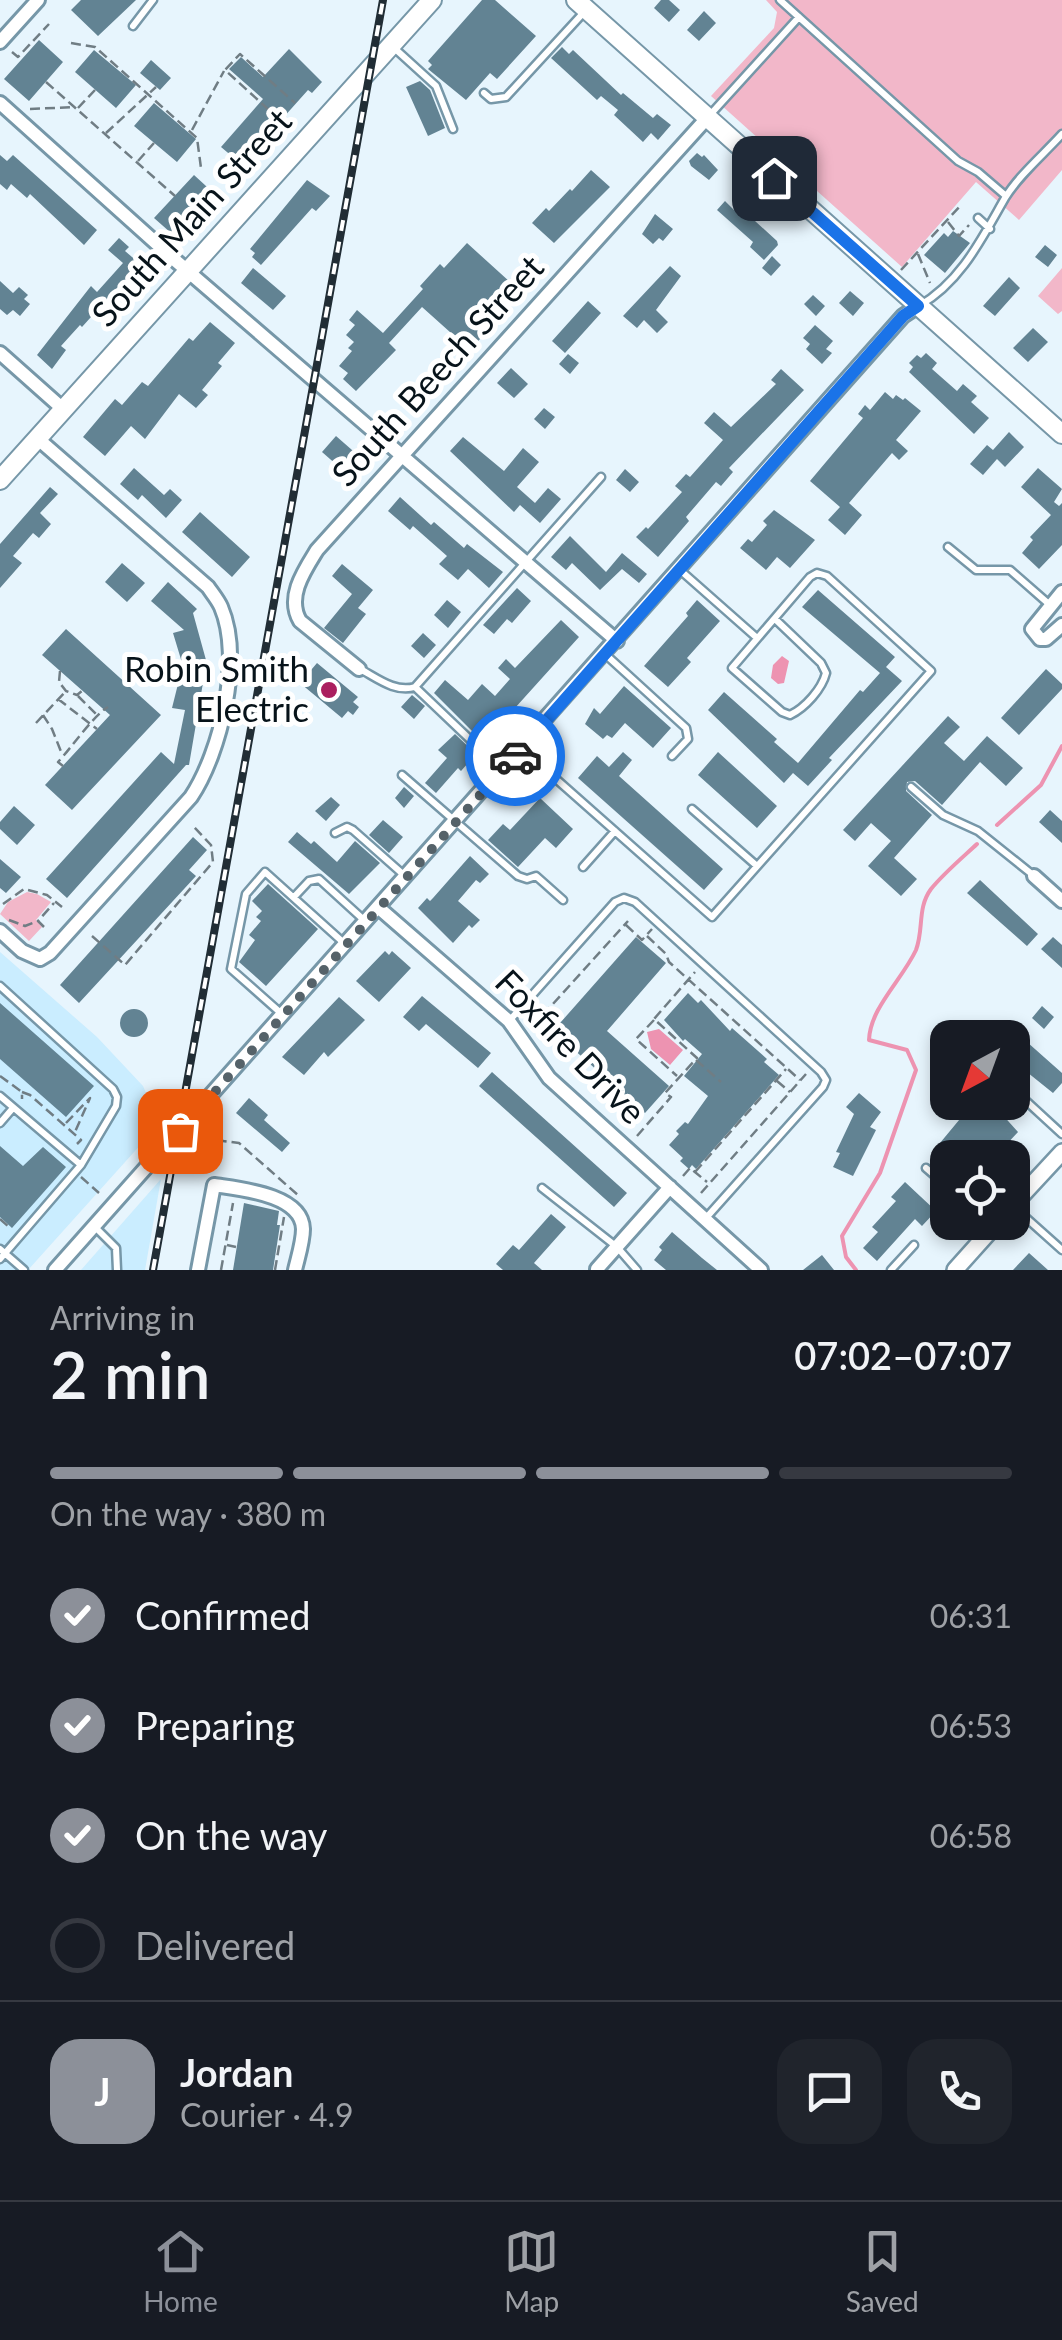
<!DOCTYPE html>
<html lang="en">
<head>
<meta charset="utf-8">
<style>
  :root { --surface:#171b24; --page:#20242c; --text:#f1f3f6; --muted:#9ea1a6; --line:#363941; --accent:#8c9099 }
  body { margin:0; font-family:Lato,sans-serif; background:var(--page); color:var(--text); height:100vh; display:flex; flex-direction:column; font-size:38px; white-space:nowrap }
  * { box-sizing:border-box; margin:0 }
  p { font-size:32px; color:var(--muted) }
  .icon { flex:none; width:55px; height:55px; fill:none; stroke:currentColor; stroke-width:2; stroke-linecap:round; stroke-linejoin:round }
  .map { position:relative; height:1270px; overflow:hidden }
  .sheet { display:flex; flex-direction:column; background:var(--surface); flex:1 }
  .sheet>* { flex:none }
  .needle { width:65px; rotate:221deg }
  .buttons { position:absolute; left:930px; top:1020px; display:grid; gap:20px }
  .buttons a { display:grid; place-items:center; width:100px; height:100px; border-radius:20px; background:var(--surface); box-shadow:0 5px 15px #0003; font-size:50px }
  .pin { position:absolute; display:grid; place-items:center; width:85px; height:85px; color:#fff; margin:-42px; border-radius:20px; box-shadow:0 5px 15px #0006 }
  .courier { position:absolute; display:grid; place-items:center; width:100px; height:100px; margin:-50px; border:8px solid #1a73e8; border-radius:50%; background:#fff; color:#222; box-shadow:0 2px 12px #0007 }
  .summary em { font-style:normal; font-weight:600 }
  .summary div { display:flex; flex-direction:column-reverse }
  .summary { display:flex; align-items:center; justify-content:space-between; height:170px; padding:0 50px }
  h1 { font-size:65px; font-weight:600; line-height:75px }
  .bar { display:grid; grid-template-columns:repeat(4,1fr); gap:15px 10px; align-content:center; height:120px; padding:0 50px }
  .bar i { height:12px; border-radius:8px; background:var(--line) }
  .bar .on { background:var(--accent) }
  .bar p { grid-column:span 4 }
  .line { display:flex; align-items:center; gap:25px; padding:0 50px; border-top:2px solid var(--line) }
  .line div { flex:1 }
  .round { display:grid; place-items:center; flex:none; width:105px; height:105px; border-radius:30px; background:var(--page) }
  ol { padding:0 50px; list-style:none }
  li { display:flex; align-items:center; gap:30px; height:110px }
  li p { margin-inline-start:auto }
  li .icon { padding:10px; border-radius:50%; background:var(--accent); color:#fff; stroke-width:4 }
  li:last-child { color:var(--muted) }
  li i { width:55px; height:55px; border:5px solid var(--line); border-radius:50% }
  .tabs { display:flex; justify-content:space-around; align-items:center; height:140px; border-top:2px solid var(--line); background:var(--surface); font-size:28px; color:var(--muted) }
  .tabs a { display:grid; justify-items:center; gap:5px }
  .tabs .on { color:var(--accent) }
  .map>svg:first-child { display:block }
  .built { fill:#caedff }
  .green { fill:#f2b7c9 }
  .water { fill:#ed93b1 }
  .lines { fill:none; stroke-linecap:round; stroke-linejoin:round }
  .stream { stroke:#ed93b1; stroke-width:4 }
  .building { fill:#628393 }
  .service-casing { stroke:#7697a8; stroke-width:11 }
  .minor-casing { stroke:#7697a8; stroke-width:18 }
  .tertiary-casing { stroke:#7697a8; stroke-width:20 }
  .secondary-casing { stroke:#7697a8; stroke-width:22 }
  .path { stroke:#707d84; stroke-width:2.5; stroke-dasharray:10 5; stroke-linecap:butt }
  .service { stroke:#fff; stroke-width:6 }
  .minor { stroke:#fff; stroke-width:12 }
  .tertiary { stroke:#fff; stroke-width:15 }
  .secondary { stroke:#fff; stroke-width:18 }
  .rail-casing { stroke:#212d35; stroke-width:8 }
  .rail { stroke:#fff; stroke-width:4; stroke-dasharray:11; stroke-linecap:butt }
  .done { stroke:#556269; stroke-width:10; stroke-dasharray:0 18 }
  .route { stroke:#1a73e8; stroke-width:12 }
  .poi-dot { fill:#ab1f5f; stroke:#fff; stroke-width:4 }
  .labels { text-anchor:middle; stroke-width:10; stroke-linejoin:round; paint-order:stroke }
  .street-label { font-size:35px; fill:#07131a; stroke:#fff }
  .poi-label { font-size:35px; fill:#07131a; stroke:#fff; text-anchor:end }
</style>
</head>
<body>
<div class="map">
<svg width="1062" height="1270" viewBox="0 0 1062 1270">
  <rect width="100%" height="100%" fill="#e7f5fd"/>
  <path class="built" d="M0,952L97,1037L143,1086L151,1105L152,1132L28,1270H0Z
    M161,1179L145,1270H81Z"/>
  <path class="green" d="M766,0H1062V170L1019,220L976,182L902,267L711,96L774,28L777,12Z
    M1062,268V311L1058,314L1038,296Z
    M27,892L37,894L51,902L36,920L42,927L29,941L0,914L8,902Z"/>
  <path class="water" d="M782,656L789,661L784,683L778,684L771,678L773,665Z
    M659,1029L683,1050L670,1065L651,1049L647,1032Z"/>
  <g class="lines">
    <path class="stream" d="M997,825L1041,785L1062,746
      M856,1270L846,1257L842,1236L880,1173L916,1070L907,1050L869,1040C870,1008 902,980 916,950C924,929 917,908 931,889C944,873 962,858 977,844"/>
  </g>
  <path class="building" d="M81,0H136L98,36L71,10Z
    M482,0H495L536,36L497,79L490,73L466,100L428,69L432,65L428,61Z
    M661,0H669L680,10L669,22L654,8Z
    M704,11L716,23L699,41L687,30Z
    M39,40L63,62L29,101L4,79Z
    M562,47L569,54L573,50L621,95L623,93L653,118L657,114L671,125L658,140L651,133L643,142L614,115L618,110L601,96L597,100L551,58Z
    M289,49L322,82L312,93L308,90L274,128L278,131L246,168L221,147L263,99L229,69L241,57L263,77Z
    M94,50L136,85L116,108L75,72Z
    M151,60L171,78L160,90L140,73Z
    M420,81L430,90L445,128L428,136L406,87Z
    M154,103L196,139L177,162L134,126Z
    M697,153L702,157L704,155L718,170L709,180L691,166L689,161Z
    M0,155L7,161L13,155L97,230L84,245L30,194L27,198L11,184L7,190L0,184Z
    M591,170L610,187L554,243L532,223L546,208L549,211L570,189L572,191Z
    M194,175L218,197L179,240L154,218Z
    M307,180L330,196L316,211L312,208L261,265L252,257L255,253L250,249Z
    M745,198L762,214L755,221L777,241L778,245L764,260L750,247L753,242L717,210L725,201L734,210Z
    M655,214L673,229L663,241L659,238L653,244L642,234Z
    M953,231L970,243L945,273L924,255L944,233L948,237Z
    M119,238L129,247L125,251L146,269L124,293L118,287L82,327L80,325L61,346L66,350L52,369L37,355L91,286L97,292L123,263L108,250Z
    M467,243L522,293L470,350L422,307L389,343L396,350L356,391L343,379L348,373L339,366L352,351L348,348L354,342L346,335L355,325L349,320L357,310L383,333L423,289L420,286L440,264L444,268Z
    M1045,245L1057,255L1048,267L1035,257Z
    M772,256L781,265L771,276L762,268Z
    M670,266L681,276L656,310L668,322L657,333L644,320L637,328L623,316Z
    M253,268L286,296L273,310L241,283Z
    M1009,277L1020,288L995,316L983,306Z
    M0,281L13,293L19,287L28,295L24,299L30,304L20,316L13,310L7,315L0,309Z
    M850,291L864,303L853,316L839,303Z
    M813,295L825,306L816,316L804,304Z
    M588,301L601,313L565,353L552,341Z
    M210,322L235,343L218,363L222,366L202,390L208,395L196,408L179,394L145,439L131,426L105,456L83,437L115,399L122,405L142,382L148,386L189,338L193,341Z
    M815,325L833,341L826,349L832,353L822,364L806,349L810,344L803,338Z
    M1033,328L1048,342L1028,362L1013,348Z
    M926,353L937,363L932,369L957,391L963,384L977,396L971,402L989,418L974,434L909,372L913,367L909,363L917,355L921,358Z
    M568,354L579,363L570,374L559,364Z
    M511,368L528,384L514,398L497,383Z
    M781,369L804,390L729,468L733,472L721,486L716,482L686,517L689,521L658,557L636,537L646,527L648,529L682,492L675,486L686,474L690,477L723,440L704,423L714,412L731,427L776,384L771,380Z
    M885,392L893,399L896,395L903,400L905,398L921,411L896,440L908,451L899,460L892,453L849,503L862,515L845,535L828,520L840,507L810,481L863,418L858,414L865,405L870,410Z
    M544,408L555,417L545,429L534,419Z
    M1009,432L1024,447L1005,467L997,459L983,475L970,464L987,445L993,450Z
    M336,436L360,457L346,473L322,452Z
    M463,437L504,471L523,448L539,462L517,487L535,503L548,488L561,499L540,523L520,505L514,512L450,451Z
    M134,468L164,495L170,489L182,500L166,518L142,495L138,500L120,484Z
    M1038,468L1062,489L1054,502L1059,506L1062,503V545L1039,569L1022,553L1033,540L1030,537L1051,515L1021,487Z
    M625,469L639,482L630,492L616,480Z
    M50,487L58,494L40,513L51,524L39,538L33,533L13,556L22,563L0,588V544Z
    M400,497L431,525L434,522L464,548L467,544L503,572L489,588L468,569L458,580L439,564L447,556L413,526L410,530L388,511Z
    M774,510L815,540L790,568L777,557L766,570L740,548L748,539L752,542L767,525L763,521Z
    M200,512L250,557L232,577L182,532Z
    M570,536L606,572L622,553L647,574L639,583L622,569L600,590L572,563L566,570L551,557Z
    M122,563L145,583L127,602L105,582Z
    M342,564L373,590L358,608L366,614L343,643L324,628L352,594L332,576Z
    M168,582L197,609L193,613L206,660L183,666L173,633L184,630L151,601Z
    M517,588L531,601L512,623L507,619L494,634L483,625Z
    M818,590L895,657L886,667L902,681L829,758L832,760L808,786L793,773L784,783L708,710L724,692L777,739L774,742L798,763L860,690L863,692L880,673L802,607Z
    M447,600L461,612L448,628L434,615Z
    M697,600L720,621L687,658L691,662L668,687L644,666L688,616L686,613Z
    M561,620L579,637L496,729L501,734L489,748L434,693L445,680L468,700L482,684L495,696L510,679L498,668L506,659L515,668Z
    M66,629L161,715L72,810L45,785L110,715L42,655Z
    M423,633L436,645L424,658L411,646Z
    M317,663L358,697L353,702L359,707L353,715L348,711L342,718L300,683Z
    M1046,669L1062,684V689L1019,735L1001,718Z
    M181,672L204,677L189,765H186L67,898L46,879L161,752L174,764L185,710L172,708Z
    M624,686L671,728L653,748L625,723L612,738L607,735L603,739L585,724L594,708L600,714Z
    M412,695L425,706L414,719L401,707Z
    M948,716L960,727L944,743L964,761L987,736L1023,768L1006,786L980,762L942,805L915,781L907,782L906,791L932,815L894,858L917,879L901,896L868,866L891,841L871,823L855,841L843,830Z
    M455,734L476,754L461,771L458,768L436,793L425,783L447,758L438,750Z
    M623,752L632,760L619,776L723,869L704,890L578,778L597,756L609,767Z
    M718,752L777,806L757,828L698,775Z
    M404,787L414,796L404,808L395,798Z
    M331,797L340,805L326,821L315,811Z
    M540,798L573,829L556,848L545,838L518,867L488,840L503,824L510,830Z
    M14,806L35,825L17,845L0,829V822Z
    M1050,810L1062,821V843L1039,822Z
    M383,820L403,837L389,853L369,835Z
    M297,832L311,844L314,841L337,862L355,841L380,863L349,894L288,842Z
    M193,837L207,850L189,870L196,876L79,1003L60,985Z
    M470,856L489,874L480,883L476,880L458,901L480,920L472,928L469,925L453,943L418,908L427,898L430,901L433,898Z
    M0,859L21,877L6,893L0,888Z
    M980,880L1038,934L1027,946L967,893Z
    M268,884L318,929L266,986L239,962L255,940L249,935L261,921L256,917L262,911L252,901Z
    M636,937L666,963L607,1031L669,1086L645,1113L553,1031Z
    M1053,937L1062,945V968L1041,949Z
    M385,951L389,955L392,951L411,968L379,1002L356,981Z
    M688,993L698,1003L701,1000L730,1031L732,1028L767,1059L764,1062L779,1075L696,1169L692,1165L689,1169L680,1161L683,1158L669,1145L679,1134L676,1131L685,1122L688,1124L708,1096L684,1076L702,1054L685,1039L683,1041L664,1020Z
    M422,996L491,1053L478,1068L426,1024L419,1031L403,1017Z
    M339,997L365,1020L328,1057L324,1052L304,1075L282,1057Z
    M0,1003L94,1086L66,1117L0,1059Z
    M1042,1006L1054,1017L1044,1029L1032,1018Z
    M120 1023a14 14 0 1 1 28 0a14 14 0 1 1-28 0Z
    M1027,1042L1062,1073V1083L1053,1093L1012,1060V1044L1020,1050Z
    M492,1072L627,1193L614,1207L479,1086Z
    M859,1093L881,1112L870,1127L876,1130L853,1176L833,1167L840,1153L836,1152L854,1114L846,1107Z
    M249,1098L268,1115L264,1120L290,1143L282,1152L236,1113Z
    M974,1102H991L1018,1132L1004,1147L998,1141L984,1158H956L940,1143Z
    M0,1146L23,1166L43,1147L66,1167L12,1228L0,1217Z
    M905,1182L936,1211L922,1226L915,1219L877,1261L863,1248L878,1232L872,1227L896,1201L891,1197Z
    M244,1203L279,1211L277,1225H280L273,1270H233Z
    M551,1214L566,1227L534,1263L542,1270H503L496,1264L513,1245L519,1250Z
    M672,1232L702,1258L717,1270H666L654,1260L662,1250L659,1247Z
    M1029,1253L1048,1270H1013Z
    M822,1255L834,1270H803Z"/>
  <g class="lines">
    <defs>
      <path id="service" d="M780,0L958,161L978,172L1006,196
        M133,26L153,0
        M392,46L436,86L453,129
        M484,93L491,99L506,97L586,10
        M709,116L799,17
        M978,218L990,229
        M919,306C961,282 982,238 1005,198C1019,175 1044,154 1062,134
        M948,547L976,570H1010L1050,605
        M680,570L757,638
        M605,654L686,728L688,739L672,756
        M360,669C377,678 395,693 415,687L601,477
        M415,687L501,769
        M521,748L712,917L931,671L827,576L817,573L810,577L732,668L782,712L790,715C805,708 822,689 826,673L821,663L775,619
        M402,775L518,876L527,879L536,876L563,900
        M911,787L943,815L978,831L1033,875
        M692,809L757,866
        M335,833L347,827L353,830L405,876
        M583,867L615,831
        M294,897L309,881L319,879L365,921
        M0,986L113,1089L117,1097L116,1106L81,1165L0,1259
        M283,1015L231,969L246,894L265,872L345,944
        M510,1020L615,902L624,898L635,902L821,1072L826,1080L823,1087L706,1218
        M1012,1088L1062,1134
        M0,1096L81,1165
        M0,1123L13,1108
        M926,1168L948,1187
        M542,1188L617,1247L637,1270
        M1014,1207L1062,1250
        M95,1227L116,1248L117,1270
        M0,1249L24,1270
        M891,1270L914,1245"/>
      <path id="minor" d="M0,42L38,0
        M0,103L176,261L617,641
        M0,353L63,409
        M1062,592L1032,629L1040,639H1046L1062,625
        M359,669L300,621C286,597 304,571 317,550L707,118
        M1034,876L1062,901
        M379,908L509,1021L549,1078L761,1270
        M0,931L22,951L40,959L50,953L191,797C221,752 243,658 221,607C218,600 212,593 208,587L37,438
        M597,1269L670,1187
        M55,1270L903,316L918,306
        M198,1270L214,1185C239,1189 302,1194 303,1229C303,1242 298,1257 295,1270"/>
      <path id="tertiary" d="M1012,1206L1062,1152
        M955,1270L998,1222"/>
      <path id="secondary" d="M576,0L1062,434
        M0,480L432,0"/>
    </defs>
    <use href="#service" class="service-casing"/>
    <use href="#minor" class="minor-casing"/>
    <use href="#tertiary" class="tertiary-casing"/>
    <use href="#secondary" class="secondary-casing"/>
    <path class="path" d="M71,43L95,47L197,138L201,168
      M12,52L18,57L49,24
      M46,82L175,196
      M78,108L95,90
      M30,109L75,107
      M192,130L224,71
      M291,130L225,70L240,54L295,103
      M106,133L156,87
      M138,161L154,143
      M948,222L959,236L969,225
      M918,254L930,283
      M901,270L961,205
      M60,671L59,682L66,691L77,695L82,691
      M78,696L96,714
      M58,699L97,729
      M43,715L52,729L62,754
      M36,723L66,691
      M63,766L58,762C72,747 93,716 108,707
      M3,904L24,889L47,895L62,907
      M9,920L25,926L38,921
      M626,925L642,940L652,929
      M44,927L38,921L54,903
      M92,936L125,965L213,862L211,845L193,826
      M647,936L666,954L669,962L800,1080
      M544,1017L556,1028
      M654,1020L636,1039L677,1076
      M533,1026L628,921
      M696,1060L721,1082
      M0,1076L22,1092V1099
      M777,1081L790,1092
      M22,1092L30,1095L81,1140L77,1144
      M66,1123L90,1098L75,1132
      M206,1128L223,1141L239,1143L299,1196
      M637,1136L671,1097L665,1093L697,1058L654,1019L695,972
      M695,1172L786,1069
      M683,1176L690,1168L707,1182
      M81,1177L99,1193
      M701,1193L806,1074
      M0,1219L10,1228
      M227,1245L236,1247
      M221,1270L233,1203
      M275,1270L284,1217"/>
    <use href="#service" class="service"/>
    <use href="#minor" class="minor"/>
    <use href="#tertiary" class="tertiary"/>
    <use href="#secondary" class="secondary"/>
    <defs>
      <path id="rail" d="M153,1270L383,0"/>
    </defs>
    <use href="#rail" class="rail-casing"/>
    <use href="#rail" class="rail"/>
  </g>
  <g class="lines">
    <path class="done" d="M180,1131L515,756"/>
    <path class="route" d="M515,756L903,316L918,306L774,178"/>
  </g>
  <circle class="poi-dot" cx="329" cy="690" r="10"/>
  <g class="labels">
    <g class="street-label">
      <text transform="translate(192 218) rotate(-48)" y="12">South Main Street</text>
      <text transform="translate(438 371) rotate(-48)" y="12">South Beech Street</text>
      <text transform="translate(570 1047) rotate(46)" y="12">Foxfire Drive</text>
    </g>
    <g class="poi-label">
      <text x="309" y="682">Robin Smith<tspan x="309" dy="40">Electric</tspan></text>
    </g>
  </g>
</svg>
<div class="buttons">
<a><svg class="needle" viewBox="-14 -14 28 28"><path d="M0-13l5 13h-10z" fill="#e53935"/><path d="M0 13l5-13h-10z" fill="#9ea1a6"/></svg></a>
<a><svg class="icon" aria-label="locate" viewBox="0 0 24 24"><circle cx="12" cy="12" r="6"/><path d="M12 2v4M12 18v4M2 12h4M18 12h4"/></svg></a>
</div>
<div class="pin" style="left:180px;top:1131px;background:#ea580c"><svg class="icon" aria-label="bag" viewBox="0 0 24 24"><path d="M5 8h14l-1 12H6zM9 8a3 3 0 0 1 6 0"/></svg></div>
<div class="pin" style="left:774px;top:178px;background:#1f2937"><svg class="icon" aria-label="home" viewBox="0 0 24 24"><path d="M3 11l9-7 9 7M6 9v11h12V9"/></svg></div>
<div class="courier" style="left:515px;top:756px"><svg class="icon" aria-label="car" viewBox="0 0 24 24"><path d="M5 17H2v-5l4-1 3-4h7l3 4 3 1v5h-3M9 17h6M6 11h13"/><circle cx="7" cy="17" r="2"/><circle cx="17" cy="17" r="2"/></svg></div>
</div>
<section class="sheet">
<div class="summary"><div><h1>2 min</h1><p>Arriving in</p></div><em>07:02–07:07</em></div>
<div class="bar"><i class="on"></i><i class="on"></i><i class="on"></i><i></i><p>On the way · 380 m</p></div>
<ol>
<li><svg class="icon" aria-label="check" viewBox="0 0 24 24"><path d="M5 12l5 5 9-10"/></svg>Confirmed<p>06:31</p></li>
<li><svg class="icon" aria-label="check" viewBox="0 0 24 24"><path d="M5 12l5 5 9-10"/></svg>Preparing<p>06:53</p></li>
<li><svg class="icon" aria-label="check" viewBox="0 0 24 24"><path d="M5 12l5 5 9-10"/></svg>On the way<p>06:58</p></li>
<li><i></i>Delivered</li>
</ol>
<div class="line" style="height:180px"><b class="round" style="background:var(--accent);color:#fff">J</b><div><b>Jordan</b><p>Courier · 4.9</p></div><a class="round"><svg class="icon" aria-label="chat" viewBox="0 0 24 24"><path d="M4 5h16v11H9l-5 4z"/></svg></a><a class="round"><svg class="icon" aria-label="phone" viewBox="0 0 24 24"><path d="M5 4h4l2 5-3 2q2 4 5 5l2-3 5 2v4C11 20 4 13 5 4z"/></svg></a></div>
</section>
<nav class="tabs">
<a class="on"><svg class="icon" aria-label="home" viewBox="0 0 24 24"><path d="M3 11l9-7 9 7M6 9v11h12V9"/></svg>Home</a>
<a><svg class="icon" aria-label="map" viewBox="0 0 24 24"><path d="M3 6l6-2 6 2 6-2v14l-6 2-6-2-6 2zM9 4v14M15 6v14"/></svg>Map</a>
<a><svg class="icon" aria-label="saved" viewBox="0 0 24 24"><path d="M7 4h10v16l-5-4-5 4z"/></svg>Saved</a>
</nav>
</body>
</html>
